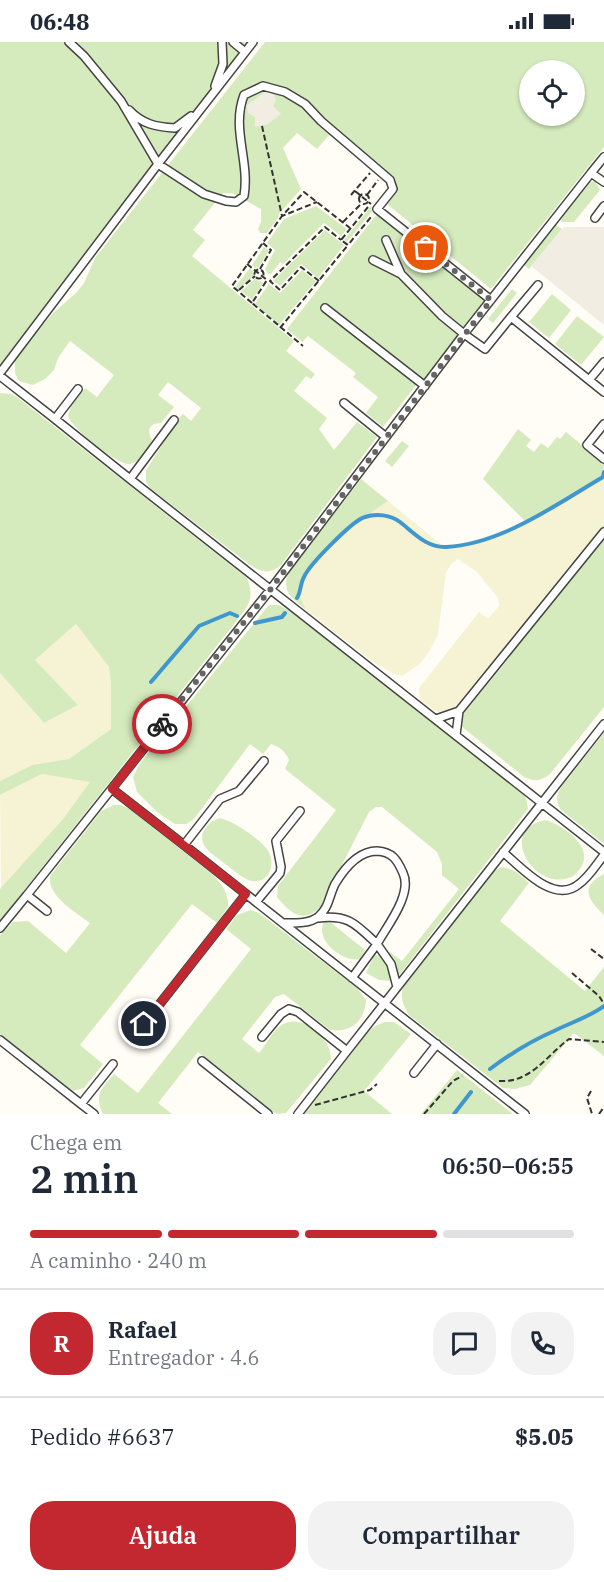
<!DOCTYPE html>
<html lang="pt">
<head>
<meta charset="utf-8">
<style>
  :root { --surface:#fff; --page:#f2f2f3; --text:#1f2937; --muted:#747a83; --line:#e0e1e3; --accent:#c32730 }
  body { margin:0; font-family:"IBM Plex Serif",serif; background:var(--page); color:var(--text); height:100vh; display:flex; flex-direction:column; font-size:22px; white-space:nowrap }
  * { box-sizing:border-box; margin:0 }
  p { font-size:20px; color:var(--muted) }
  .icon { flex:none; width:33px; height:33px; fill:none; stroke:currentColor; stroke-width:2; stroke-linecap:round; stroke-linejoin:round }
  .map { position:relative; height:1072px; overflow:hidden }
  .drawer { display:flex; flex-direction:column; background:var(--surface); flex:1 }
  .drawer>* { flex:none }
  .buttons { position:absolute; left:519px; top:18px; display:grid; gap:12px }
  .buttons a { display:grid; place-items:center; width:66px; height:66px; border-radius:50%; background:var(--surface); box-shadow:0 2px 4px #0004; font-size:30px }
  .pin { position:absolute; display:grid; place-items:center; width:51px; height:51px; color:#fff; margin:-26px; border:3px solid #fff; border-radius:50%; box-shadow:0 2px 6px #0007 }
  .courier { position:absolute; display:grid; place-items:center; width:60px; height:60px; margin:-30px; border:4px solid #c32730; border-radius:50%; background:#fff; color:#222; box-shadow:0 2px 8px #0007 }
  .headline em { font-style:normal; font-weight:600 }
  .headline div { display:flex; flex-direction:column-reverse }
  .headline { display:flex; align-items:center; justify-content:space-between; height:102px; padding:0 30px }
  h1 { font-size:39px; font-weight:600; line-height:45px }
  .bar { display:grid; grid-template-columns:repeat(4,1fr); gap:9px 6px; align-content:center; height:72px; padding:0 30px }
  .bar i { height:8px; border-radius:4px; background:var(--line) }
  .bar .current { background:var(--accent) }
  .bar p { grid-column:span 4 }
  .line { display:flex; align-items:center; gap:15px; padding:0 30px; border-top:2px solid var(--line) }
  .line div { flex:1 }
  .round { display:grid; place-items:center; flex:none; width:63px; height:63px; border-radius:24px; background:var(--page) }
  .action { display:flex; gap:12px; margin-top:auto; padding:12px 30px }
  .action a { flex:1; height:69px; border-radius:24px; background:var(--accent); color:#fff; font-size:24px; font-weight:600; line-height:69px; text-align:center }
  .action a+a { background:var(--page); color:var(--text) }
  .status { display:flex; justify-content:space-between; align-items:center; height:42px; padding:0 30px; background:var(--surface); direction:ltr }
  .status svg { height:16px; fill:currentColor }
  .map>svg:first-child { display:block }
  .farmland { fill:#f6f3d4 }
  .green { fill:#d5ebbd; fill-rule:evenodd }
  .plaza { fill:#f1ede2 }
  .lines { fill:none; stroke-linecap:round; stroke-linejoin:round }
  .stream { stroke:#4097ce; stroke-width:4 }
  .lane-casing { stroke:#444; stroke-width:10 }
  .path { stroke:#333; stroke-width:2; stroke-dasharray:6 3; stroke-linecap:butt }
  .lane { stroke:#fff; stroke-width:7 }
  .done { stroke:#646461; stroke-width:6; stroke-dasharray:0 10.8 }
  .route { stroke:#c32730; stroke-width:8 }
</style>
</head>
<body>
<div class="status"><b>06:48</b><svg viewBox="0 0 49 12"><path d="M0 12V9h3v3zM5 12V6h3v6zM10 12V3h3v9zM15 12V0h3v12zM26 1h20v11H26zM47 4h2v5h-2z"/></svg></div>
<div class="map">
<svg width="604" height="1072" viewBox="0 0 604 1072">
  <rect width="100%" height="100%" fill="#fffdf5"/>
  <path class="farmland" d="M604,430V482L503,609L460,662L450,668L442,671L435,669L420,658L419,646L479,570L488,577L499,564L498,556L477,530L458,517L451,522L446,531L438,592L430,608L420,622L402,634L394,632L376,622L306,568L299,553L304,534L346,488L388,459L444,505L461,503L482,498L526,480L603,435Z
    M76,582L109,625L111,642V687L69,717L32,723L0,739V631L44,681L78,663L35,618Z
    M42,732L91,740L63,777L1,847L0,753Z"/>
  <path class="green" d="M0,0H253L0,331Z
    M265,0H604V105L491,247L387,162L398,149L329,93L317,107L297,91L283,106L301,147L279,172L278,176L267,191H260L258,187L261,180V167L232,151H223L193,188L205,198L192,214L294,299L286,309L315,332L311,337L306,334L294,349L327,376L319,387L334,408L357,380L377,395L281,523C271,532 261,531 250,523L150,446L146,440V428L179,376L183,372L191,379L201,366L168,340L158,353L174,365L161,381C150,381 146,388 152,398C148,407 141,420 130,422C118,424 71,385 68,374L71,364L85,346L97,355L114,333L70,299L58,316L54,328L45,337L33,343L19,339L15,331V316L53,271L76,251L84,241L95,216ZM530,28H574V74H530Z
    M595,139L600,148L574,180H563L559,177L590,140Z
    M316,164L347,187L341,194L324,181L283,222L280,220L271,232H268L265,227L275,208L267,201L284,177Z
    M371,164L374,167L347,200L344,198Z
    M377,172L485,258L423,339L421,337L383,385L366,371L378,355L353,335L356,331L308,294L302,300L287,287Z
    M555,182L562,187L529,227L523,222Z
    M325,188L344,203L318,236L301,222L280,244L273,239Z
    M264,205L269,208L259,225L255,226L252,223Z
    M250,226L253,229L254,234L238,248L235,245Z
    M302,228L316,239L279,283L255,262L269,242L280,251Z
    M255,237L263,241L252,258L241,249Z
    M512,247L517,251L493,281L488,277Z
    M552,252L571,268L549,296L529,280Z
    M577,274L604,295L581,323L555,302Z
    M0,351L11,352L17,355L247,536C252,549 252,556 245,568L0,879V847L63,777L90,740L42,732L0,753V739L32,723L69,717L111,687V642L109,625L76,582L35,618L78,663L44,681L0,631Z
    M518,387L531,398L526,404L534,410L541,401L548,406L557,395L560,397L566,390L604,421L603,435L526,480L483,437Z
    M402,399L409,404L392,425L385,419Z
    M361,437L388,459L346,488L304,534L299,553L306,568C293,556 283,553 287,533Z
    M604,482V665L550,732C541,739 535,740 524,735L461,684L463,672L510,615L503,609Z
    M269,563H279L291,570L520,748L526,756L528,767L400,932L391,939L379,938L366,931L374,914L390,910L402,919L459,847L442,833V822L437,810L382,765H376L369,770L321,864C304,883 290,871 277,855L278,844L336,768L285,727L289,718C285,709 280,705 271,702L263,712L250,702L194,777L186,782H175L157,770L137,750L133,735L140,721Z
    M604,691V802L561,768C555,758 556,753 562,744Z
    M114,763H121L130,767L213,833C222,842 229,852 228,865L217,881L192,862L80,1003L103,1022L84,1046L73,1049L0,992V893L13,880L28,879L66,911L90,881C76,870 47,854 50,834L101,769Z
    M220,776C233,779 257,795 266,806C277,818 271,842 252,839C242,837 234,828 225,822C220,817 212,813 207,807C195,794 207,780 220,776Z
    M546,778C564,784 597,806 579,828C575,832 574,835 568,836C534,848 496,787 546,778Z
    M502,825C514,827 520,832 529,841L500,879L585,949L604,925V1014L574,991L530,1043L515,1047L503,1046L409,973C403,963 400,956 403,945L493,829Z
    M604,832V873C588,858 579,845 604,832Z
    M251,868L259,871L357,946L366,958C365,979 351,991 330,988L284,952L275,955L242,997L259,1011C266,1003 272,990 280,984C301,969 331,995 331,1017L286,1071L277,1072L273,1070L198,1010L158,1061L172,1072H103C94,1052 101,1047 114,1032L138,1051L251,907L226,887L237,873Z
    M329,879L365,908L360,917C343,921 314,898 324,880Z
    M385,980H394L411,992L364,1049L392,1072H305L367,991L375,984Z
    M457,1028L513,1072H421Z"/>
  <path class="plaza" d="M269,50L275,54L276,59L273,64L281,72L268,82L255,85V75L248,71L247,63L264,51Z
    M564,185H604V283L531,224Z"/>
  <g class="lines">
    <path class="stream" d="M297,556C301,550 300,542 304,535C309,523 353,478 365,475C376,471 391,473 400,480C414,491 427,506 446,505C502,502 557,462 603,435L604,430
      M255,581L282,575L285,571
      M151,640L199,584L230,571L237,574
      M490,1027C510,1012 531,999 554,989C570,981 589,975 604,964
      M454,1072L471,1050"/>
    <defs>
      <path id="lane" d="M69,0L84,14L121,59L158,122L204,152L226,159L236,160L244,154C250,119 231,87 244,53L263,44L285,50L305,62L321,79L390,138L393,147L377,167L491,258
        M233,0L245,10
        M215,44L223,22L222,0
        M129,68C142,82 156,85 175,86L191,74
        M604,115L591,131L604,140
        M595,176L604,164
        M373,218L401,232
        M538,243L511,275L589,338L604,320
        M325,266L425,344
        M511,275L485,307L464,292L591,131
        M0,331L158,122L253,0
        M0,334L55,377L78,347
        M589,338L604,350
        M344,361L386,395
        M55,377L130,437
        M174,378L130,437L604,810
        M604,382L587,403L604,417
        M436,677L459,669
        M456,693L459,669L604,490
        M112,747L184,803L220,757L239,749L264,719
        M503,810C522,826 554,863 579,842C589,835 596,823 604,813
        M246,852L256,860L280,831L281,825L276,799L300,769
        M27,853L270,548L464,292L442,274L401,232L386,198
        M256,860L525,1072
        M318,876C348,872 356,882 377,902L352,936
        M283,881C294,881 309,882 318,875C329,866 329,854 335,842C344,827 358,809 377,809C392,810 397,817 403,831C413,852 387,884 377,902L391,922L397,945
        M0,886L27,853L47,869
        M144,982L246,852L184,803
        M262,995L281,972L289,967L298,970L347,1009L298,1072
        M0,998L81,1062L113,1022
        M347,1009L604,682
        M202,1019L268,1072
        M414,1031L437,1002
        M81,1062L94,1072"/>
    </defs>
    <use href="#lane" class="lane-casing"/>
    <path class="path" d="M262,84L282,174L317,160
      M355,149L371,162
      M359 157a5 5 0 1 1 10 0a5 5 0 1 1-10 0Z
      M351,153L370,131
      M367,153L378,138
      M368,165L341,198L348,203L371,175
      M343,180L362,161
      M247,222L267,238L252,261L303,304
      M260,227L271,208L263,201
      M254.5 232a4.5 4.5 0 1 1 9 0a4.5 4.5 0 1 1-9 0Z
      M319,239L301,225L280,248L270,239L325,185L341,198
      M239,248L255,234
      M252,261L232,244L282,174L304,150L350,186
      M280,286L348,203
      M591,907L604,917
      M572,931L599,954L604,962
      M499,1039C531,1041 546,1014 569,997L604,1000
      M591,1049L587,1056L592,1072
      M315,1063L370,1048L377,1042
      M424,1072L453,1039L462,1034
      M599,1072L604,1065"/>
    <use href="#lane" class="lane"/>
  </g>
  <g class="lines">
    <path class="done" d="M162,682L270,548L491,258L426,206"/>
    <path class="route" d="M144,982L246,852L112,747L162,682"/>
  </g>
</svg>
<div class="buttons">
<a><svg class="icon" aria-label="locate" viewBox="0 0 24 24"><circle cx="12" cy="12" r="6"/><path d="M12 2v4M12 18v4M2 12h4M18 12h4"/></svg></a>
</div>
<div class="pin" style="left:426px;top:206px;background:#ea580c"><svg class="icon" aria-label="bag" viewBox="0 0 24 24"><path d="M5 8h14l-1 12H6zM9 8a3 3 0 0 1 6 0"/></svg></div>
<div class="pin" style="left:144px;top:982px;background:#1f2937"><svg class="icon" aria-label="home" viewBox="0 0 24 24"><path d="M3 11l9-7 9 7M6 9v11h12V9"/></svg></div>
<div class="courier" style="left:162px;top:682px"><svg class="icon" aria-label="bike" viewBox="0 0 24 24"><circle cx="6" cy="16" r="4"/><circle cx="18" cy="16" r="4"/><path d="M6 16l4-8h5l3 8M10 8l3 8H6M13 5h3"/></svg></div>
</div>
<section class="drawer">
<div class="headline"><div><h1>2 min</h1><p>Chega em</p></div><em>06:50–06:55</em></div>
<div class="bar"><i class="current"></i><i class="current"></i><i class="current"></i><i></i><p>A caminho · 240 m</p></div>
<div class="line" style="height:108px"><b class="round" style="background:var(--accent);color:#fff">R</b><div><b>Rafael</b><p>Entregador · 4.6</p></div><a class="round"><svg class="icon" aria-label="chat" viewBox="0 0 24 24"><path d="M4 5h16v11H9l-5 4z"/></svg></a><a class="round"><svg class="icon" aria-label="phone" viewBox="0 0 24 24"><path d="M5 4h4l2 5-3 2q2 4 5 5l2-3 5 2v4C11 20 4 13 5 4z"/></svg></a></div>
<div class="line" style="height:78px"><div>Pedido #6637</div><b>$5.05</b></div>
<div class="action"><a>Ajuda</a><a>Compartilhar</a></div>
</section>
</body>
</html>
